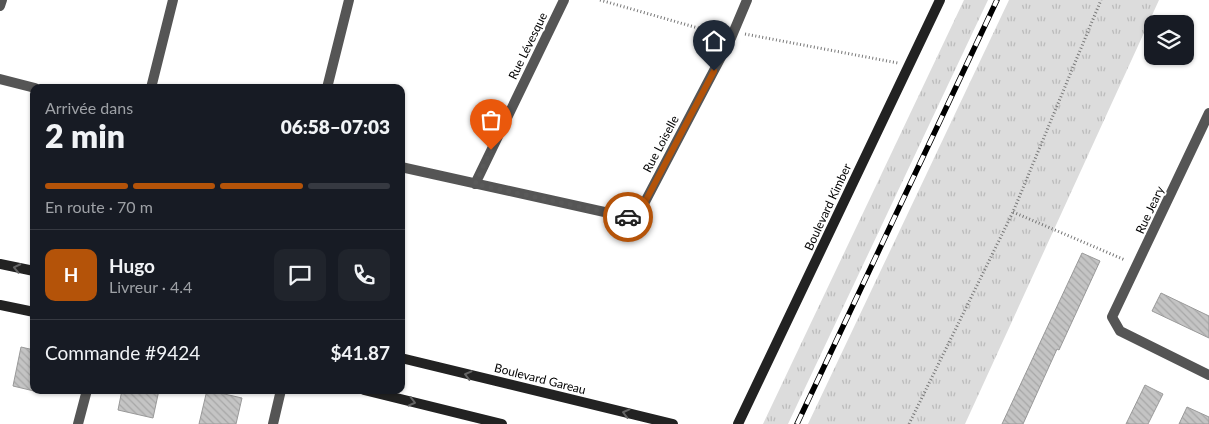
<!DOCTYPE html>
<html lang="fr">
<head>
<meta charset="utf-8">
<style>
  :root { --surface:#171b24; --page:#20242c; --text:#f1f3f6; --muted:#9ea1a6; --line:#363941; --accent:#b45309 }
  body { margin:0; font-family:Lato,sans-serif; background:var(--page); color:var(--text); height:100vh; display:flex; flex-direction:column; font-size:19px; white-space:nowrap }
  * { box-sizing:border-box; margin:0 }
  p { font-size:16px; color:var(--muted) }
  .icon { flex:none; width:28px; height:28px; fill:none; stroke:currentColor; stroke-width:2; stroke-linecap:round; stroke-linejoin:round }
  .map { position:relative; flex:1; overflow:hidden }
  .drawer { position:absolute; left:30px; top:84px; width:375px; height:310px; display:flex; flex-direction:column; background:var(--surface); border-radius:10px; box-shadow:0 1px 4px #0004 }
  .drawer>* { flex:none }
  .controls { position:absolute; left:1144px; top:15px; display:grid; gap:10px }
  .controls a { display:grid; place-items:center; width:50px; height:50px; border-radius:10px; background:var(--surface); box-shadow:0 1px 4px #0004; font-size:25px }
  .pin { position:absolute; display:grid; place-items:center; width:42px; height:42px; color:#fff; margin:-51px -21px; border-radius:50% 50% 50% 0; rotate:-45deg; box-shadow:0 0 5px #0007 }
  .pin .icon { rotate:45deg }
  .courier { position:absolute; display:grid; place-items:center; width:50px; height:50px; margin:-25px; border:4px solid #b45309; border-radius:50%; background:#fff; color:#222; box-shadow:0 1px 6px #0007 }
  .headline em { font-style:normal; font-weight:800 }
  .headline div { display:flex; flex-direction:column-reverse }
  .headline { display:flex; align-items:center; justify-content:space-between; height:85px; padding:0 15px }
  h1 { font-size:32px; font-weight:800; line-height:38px }
  .bar { display:grid; grid-template-columns:repeat(4,1fr); gap:8px 5px; align-content:center; height:60px; padding:0 15px }
  .bar i { height:6px; border-radius:4px; background:var(--line) }
  .bar .on { background:var(--accent) }
  .bar p { grid-column:span 4 }
  .line { display:flex; align-items:center; gap:12px; padding:0 15px; border-top:1px solid var(--line) }
  .line div { flex:1 }
  .round { display:grid; place-items:center; flex:none; width:52px; height:52px; border-radius:10px; background:var(--page) }
  .map>svg:first-child { display:block }
  .grass { fill:url(#grass-tufts) }
  .building { fill:url(#building-back-hatch); stroke:#999 }
  .lines { fill:none; stroke-linecap:round; stroke-linejoin:round }
  .path { stroke:#777; stroke-width:3; stroke-dasharray:1 2.5; stroke-linecap:butt }
  .street { stroke:#555; stroke-width:10 }
  .secondary { stroke:#222; stroke-width:10 }
  .rail-casing { stroke:#000; stroke-width:5.5 }
  .rail { stroke:#fff; stroke-width:4; stroke-dasharray:11; stroke-linecap:butt }
  .oneway { stroke:#646464 }
  .done { stroke:#595959; stroke-width:5; stroke-dasharray:0 9 }
  .route { stroke:#b45309; stroke-width:6 }
  .labels { text-anchor:middle; stroke-width:4; stroke-linejoin:round; paint-order:stroke }
  .street-label { font-size:12px; fill:#000; stroke:#fff }
</style>
</head>
<body>
<div class="map">
<svg width="1209" height="424" viewBox="0 0 1209 424">
  <defs>
    <pattern id="grass-tufts" width="24" height="20" patternUnits="userSpaceOnUse" patternTransform="scale(1.25)"><rect width="24" height="20" fill="#dcdcdc"/><path d="M3 7l-1-3M5 7V3M7 7l1-3M15 17l-1-3M17 17v-4M19 17l1-3" fill="none" stroke="#bbb"/></pattern>
    <pattern id="building-back-hatch" width="6" height="6" patternUnits="userSpaceOnUse" patternTransform="scale(1.25)"><rect width="6" height="6" fill="#c4c4c4"/><path d="M-1 5l2 2M0 0l6 6M5-1l2 2" fill="none" stroke="#a7a7a7"/></pattern>
  </defs>
  <rect width="100%" height="100%" fill="#fff"/>
  <path class="grass" d="M964,0H988L788,424H763Z
    M1009,0H1159L965,424H808Z"/>
  <path class="building" d="M1082,253L1100,261L1059,350L1057,349L1023,424H1002Z
    M1161,293L1209,316V338L1152,311Z
    M21,347L34,350V391L13,386Z
    M1145,385L1163,394L1148,424H1126Z
    M122,390H159L153,418L118,410Z
    M207,390L242,398L236,424H199Z
    M1187,407L1209,417V424H1179Z"/>
  <g class="lines">
    <path class="path" d="M600,0L719,34
      M745,34L898,63
      M1013,212L1125,260
      M909,424L1013,212L1101,0"/>
    <path class="street" d="M0,6L2,0
      M0,79L35,88
      M151,88L173,0
      M327,88L349,0
      M1209,113L1112,317L1120,331L1209,375
      M401,167L636,219L731,38L747,0
      M475,184L564,0
      M78,424L87,390
      M273,424L281,390"/>
    <path class="secondary" d="M0,264L34,271
      M0,305L34,312
      M401,358L673,424
      M364,390L502,424
      M738,424L940,0"/>
    <defs>
      <path id="rail" d="M797,424L997,0"/>
    </defs>
    <use href="#rail" class="rail-casing"/>
    <use href="#rail" class="rail"/>
  </g>
  <defs><path id="oneway-chevron" d="M-2-3.5L2.5 0L-2 3.5" fill="none" stroke-width="1.6" stroke-linecap="round" stroke-linejoin="round" transform="scale(1.25)"/></defs>
  <g class="oneway">
    <use href="#oneway-chevron" transform="translate(17 268) rotate(-168)"/>
    <use href="#oneway-chevron" transform="translate(468 375) rotate(-166)"/>
    <use href="#oneway-chevron" transform="translate(412 402) rotate(14)"/>
    <use href="#oneway-chevron" transform="translate(626 413) rotate(-166)"/>
  </g>
  <g class="lines">
    <path class="done" d="M491,150L475,184L628,217"/>
    <path class="route" d="M628,217L636,219L714,71"/>
  </g>
  <g class="labels">
    <g class="street-label">
      <text transform="translate(528 46) rotate(-64)" y="4">Rue Lévesque</text>
      <text transform="translate(661 144) rotate(-62)" y="4">Rue Loiselle</text>
      <text transform="translate(828 207) rotate(-65)" y="4">Boulevard Kimber</text>
      <text transform="translate(1150 210) rotate(-65)" y="4">Rue Jeary</text>
      <text transform="translate(540 379) rotate(14)" y="4">Boulevard Gareau</text>
    </g>
  </g>
</svg>
<div class="controls">
<a><svg class="icon" aria-label="layers" viewBox="0 0 24 24"><path d="M12 4l9 5-9 5-9-5zM3 14l9 5 9-5"/></svg></a>
</div>
<div class="pin" style="left:491px;top:150px;background:#ea580c"><svg class="icon" aria-label="bag" viewBox="0 0 24 24"><path d="M5 8h14l-1 12H6zM9 8a3 3 0 0 1 6 0"/></svg></div>
<div class="pin" style="left:714px;top:71px;background:#1f2937"><svg class="icon" aria-label="home" viewBox="0 0 24 24"><path d="M3 11l9-7 9 7M6 9v11h12V9"/></svg></div>
<div class="courier" style="left:628px;top:217px"><svg class="icon" aria-label="car" viewBox="0 0 24 24"><path d="M5 17H2v-5l4-1 3-4h7l3 4 3 1v5h-3M9 17h6M6 11h13"/><circle cx="7" cy="17" r="2"/><circle cx="17" cy="17" r="2"/></svg></div>
<section class="drawer">
<div class="headline"><div><h1>2 min</h1><p>Arrivée dans</p></div><em>06:58–07:03</em></div>
<div class="bar"><i class="on"></i><i class="on"></i><i class="on"></i><i></i><p>En route · 70 m</p></div>
<div class="line" style="height:90px"><b class="round" style="background:var(--accent);color:#fff">H</b><div><b>Hugo</b><p>Livreur · 4.4</p></div><a class="round"><svg class="icon" aria-label="chat" viewBox="0 0 24 24"><path d="M4 5h16v11H9l-5 4z"/></svg></a><a class="round"><svg class="icon" aria-label="phone" viewBox="0 0 24 24"><path d="M5 4h4l2 5-3 2q2 4 5 5l2-3 5 2v4C11 20 4 13 5 4z"/></svg></a></div>
<div class="line" style="height:65px"><div>Commande #9424</div><b>$41.87</b></div>
</section>
</div>
</body>
</html>
